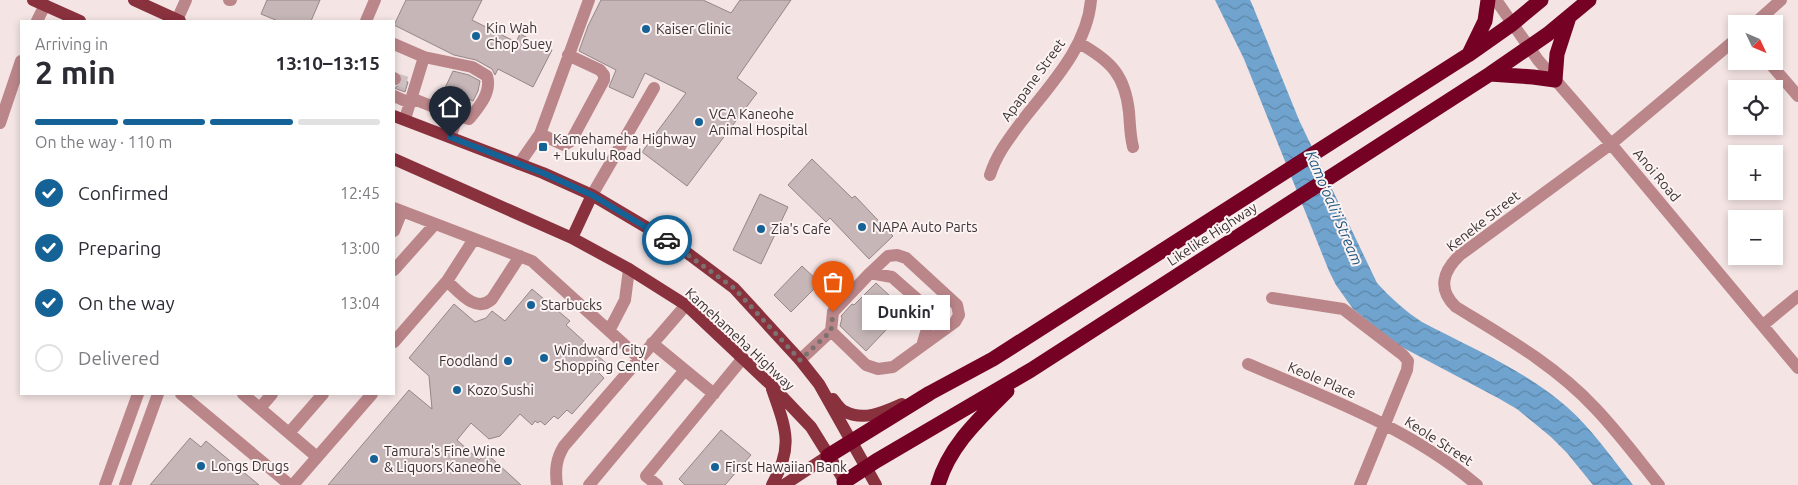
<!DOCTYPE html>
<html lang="en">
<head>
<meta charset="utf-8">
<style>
  :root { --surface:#fff; --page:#f7f7f7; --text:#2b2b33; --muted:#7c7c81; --line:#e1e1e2; --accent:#156396 }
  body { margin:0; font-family:Ubuntu,sans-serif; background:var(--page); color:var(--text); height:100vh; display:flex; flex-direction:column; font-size:19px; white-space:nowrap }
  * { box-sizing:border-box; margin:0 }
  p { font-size:16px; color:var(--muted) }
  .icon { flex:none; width:28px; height:28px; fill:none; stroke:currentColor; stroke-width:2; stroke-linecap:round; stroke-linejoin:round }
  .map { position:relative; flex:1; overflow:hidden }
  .details { position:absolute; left:20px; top:20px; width:375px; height:375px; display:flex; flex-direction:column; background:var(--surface); border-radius:0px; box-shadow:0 2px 8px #0003 }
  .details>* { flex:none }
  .needle { width:32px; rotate:134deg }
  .controls { position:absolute; left:1728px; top:15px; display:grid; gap:10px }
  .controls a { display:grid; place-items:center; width:55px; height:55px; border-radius:0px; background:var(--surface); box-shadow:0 2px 8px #0003; font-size:25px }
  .pin { position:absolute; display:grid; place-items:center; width:42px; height:42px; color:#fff; margin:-51px -21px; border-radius:50% 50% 50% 0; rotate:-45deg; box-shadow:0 0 5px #0007 }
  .pin .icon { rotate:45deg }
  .courier { position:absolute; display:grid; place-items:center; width:50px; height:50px; margin:-25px; border:4px solid #156396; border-radius:50%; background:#fff; color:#222; box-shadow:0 1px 6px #0007 }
  .bubble { position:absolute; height:35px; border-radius:0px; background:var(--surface); box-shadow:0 2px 8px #0003; font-size:16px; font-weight:700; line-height:35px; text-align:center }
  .headline em { font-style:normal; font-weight:700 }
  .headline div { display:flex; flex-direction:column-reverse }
  .headline { display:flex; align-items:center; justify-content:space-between; height:85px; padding:0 15px }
  h1 { font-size:32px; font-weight:700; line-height:38px }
  .bar { display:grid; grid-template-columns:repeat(4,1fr); gap:8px 5px; align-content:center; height:60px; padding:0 15px }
  .bar i { height:6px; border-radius:4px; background:var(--line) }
  .bar .current { background:var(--accent) }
  .bar p { grid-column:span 4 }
  ol { padding:0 15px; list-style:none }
  li { display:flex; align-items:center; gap:15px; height:55px }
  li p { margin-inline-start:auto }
  li .icon { padding:5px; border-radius:50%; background:var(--accent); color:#fff; stroke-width:4 }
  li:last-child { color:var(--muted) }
  li i { width:28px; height:28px; border:2px solid var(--line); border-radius:50% }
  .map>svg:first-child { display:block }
  .water { fill:url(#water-waves) }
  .building { fill:#c6b6b7; stroke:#958687 }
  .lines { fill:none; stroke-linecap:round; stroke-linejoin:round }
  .minor-tunnel { stroke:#cfc1c1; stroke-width:12; stroke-dasharray:12 6; stroke-linecap:butt }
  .minor { stroke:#bb868a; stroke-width:12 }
  .major { stroke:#8a313e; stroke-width:12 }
  .highway { stroke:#750124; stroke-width:15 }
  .done { stroke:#7b7171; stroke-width:5; stroke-dasharray:0 9 }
  .route { stroke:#156396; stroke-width:6 }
  .poi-dot { fill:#156396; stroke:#fdf3f3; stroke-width:2 }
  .labels { text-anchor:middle; stroke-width:4; stroke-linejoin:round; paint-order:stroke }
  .poi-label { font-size:14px; fill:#3a3333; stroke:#fdf3f3; text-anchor:start }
  .street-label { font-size:14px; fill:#3a3333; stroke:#fdf3f3 }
  .water-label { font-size:15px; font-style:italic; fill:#1d5881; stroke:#fdf3f3 }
</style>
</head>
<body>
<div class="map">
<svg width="1798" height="485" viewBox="0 0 1798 485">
  <defs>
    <pattern id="water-waves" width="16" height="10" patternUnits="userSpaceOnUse" patternTransform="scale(1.25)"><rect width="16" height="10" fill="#70a4ce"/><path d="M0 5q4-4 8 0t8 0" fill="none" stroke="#5d86a8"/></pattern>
  </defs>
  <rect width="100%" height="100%" fill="#f4e4e4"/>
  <path class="water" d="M1215,0H1250L1252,4L1299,120L1377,283C1391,298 1405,311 1422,322C1471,348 1525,370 1567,407C1592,429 1612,458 1633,485H1593L1567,453L1551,437L1517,409L1498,398L1398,345L1353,309L1336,285L1329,271L1244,59Z"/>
  <path class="building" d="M267,0H320L311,21H278L261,14Z
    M406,0H482L472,20L516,42L520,34L552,50L533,87L498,69L495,75L492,69L476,60L454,55L394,25Z
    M601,0H703L731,13L740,0H791L737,78L757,93L687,186L642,152L686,93L645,73L633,98L609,87L616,70L579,51L588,26Z
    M453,71L469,75L480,81L478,91L473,101L445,88Z
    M403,80L408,82L405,92L394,88L400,85Z
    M812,159L852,198L855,196L893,236L869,259L830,218L826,222L788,185Z
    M760,194L788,207L761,264L733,250Z
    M802,266L820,283L791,312L774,295Z
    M876,283L905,310L866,351L840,326L842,318L841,316L852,304L854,305Z
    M532,289L570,321L566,325L588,345V347L607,364L599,373L604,378L572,414L567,410L558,419L554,416L545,425L540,421L538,423L535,421L532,425L520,414L500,436L489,439L471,423L457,440L479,460L486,453L521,485H328L409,390L432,409L429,376L409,358L454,304L475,322L486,318L492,311L505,321Z
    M721,430L751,455L725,485H685L679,479Z
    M190,438L201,447L206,441L259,485H150Z"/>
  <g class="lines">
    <path class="minor-tunnel" d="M395,79L408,83"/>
    <path class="minor" d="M229,0H231
      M1496,0L1538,60L1611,144L1798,368
      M177,20L186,0
      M37,21L45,5
      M366,21L375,0
      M1754,24L1781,0
      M1079,43C1111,61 1125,75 1129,112C1130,124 1130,135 1133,147
      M394,44L424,57L405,119
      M1768,61L1798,96
      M394,78L395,79
      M394,96L410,103
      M411,98L439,109L469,119C479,107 492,92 487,76L472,67L424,57
      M0,123L21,61
      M540,134L564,145L571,141L604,80V75L600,70L568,55
      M450,137L458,116
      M519,164L540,134L589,0
      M990,175C996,156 1007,141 1019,125C1047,88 1087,49 1091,0
      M592,195L654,88
      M394,208L532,261L639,358
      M394,231L402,211
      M394,270L435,224
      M447,281C459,292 476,314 492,299L520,256
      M1272,298L1343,309L1403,355L1408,361L1407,370L1360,485
      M1763,325L1798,296
      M605,326L610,329L625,300L629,269
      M831,331L866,365L878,369L893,367L955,322L959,315L957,305L906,258L897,255L888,256L870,273
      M394,342L447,281L474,239
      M652,343L714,394
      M800,360L831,331L833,312L870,273L892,277L925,306L930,319L922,346
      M1248,364C1327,398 1410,428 1477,485
      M181,394L290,485
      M243,394L317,457
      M260,408L272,394
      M289,433L323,394
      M105,485L138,394
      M125,485L158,394
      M293,485L372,394
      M557,485C555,470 556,459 564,446L686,305
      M589,485L685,370
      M657,485L646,476L743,358
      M1659,485C1638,459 1618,432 1595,408C1555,365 1505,337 1456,307C1437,289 1443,271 1460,255L1611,144L1736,39"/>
    <path class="major" d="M33,0L80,21
      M134,0L180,21
      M394,116L543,173L592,195L678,246L734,288L800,360L819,384L876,485
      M394,159L572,238L629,269L686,305L771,385L811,427L847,485
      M572,238L592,195
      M833,399C836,403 840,409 844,411C863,422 884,412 902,404
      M772,485C794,446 786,429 772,389
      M784,485L828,456"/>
    <path class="highway" d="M1470,52L1485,21L1488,0
      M1490,74L1533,77L1555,80L1557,54L1569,17
      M828,456L930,393L993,359L1468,55L1512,24L1541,0
      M844,482L876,461L1031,370L1490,74L1548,34L1589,0
      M938,485C949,446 979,419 1007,391"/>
  </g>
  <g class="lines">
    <path class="done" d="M667,240L734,288L800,360L831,331L833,312"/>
    <path class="route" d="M450,137L543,173L592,195L667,240"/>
  </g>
  <g class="poi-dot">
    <circle cx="646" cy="29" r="5"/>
    <circle cx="476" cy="36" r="5"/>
    <circle cx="699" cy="122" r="5"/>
    <rect x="538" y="142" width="10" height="10" rx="2.5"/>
    <circle cx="862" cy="227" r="5"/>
    <circle cx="761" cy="229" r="5"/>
    <circle cx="531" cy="305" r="5"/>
    <circle cx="544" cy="358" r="5"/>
    <circle cx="508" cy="361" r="5"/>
    <circle cx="457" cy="390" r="5"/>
    <circle cx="374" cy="459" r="5"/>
    <circle cx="201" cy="466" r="5"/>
    <circle cx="715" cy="467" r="5"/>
  </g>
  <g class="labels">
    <g class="poi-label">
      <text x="486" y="33">Kin Wah<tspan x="486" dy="16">Chop Suey</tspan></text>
      <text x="656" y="34">Kaiser Clinic</text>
      <text x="709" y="119">VCA Kaneohe<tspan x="709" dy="16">Animal Hospital</tspan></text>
      <text x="553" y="144">Kamehameha Highway<tspan x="553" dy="16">+ Lukulu Road</tspan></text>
      <text x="872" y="232">NAPA Auto Parts</text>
      <text x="771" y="234">Zia's Cafe</text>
      <text x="541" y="310">Starbucks</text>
      <text x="554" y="355">Windward City<tspan x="554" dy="16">Shopping Center</tspan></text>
      <text x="498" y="366" text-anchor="end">Foodland</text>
      <text x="467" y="395">Kozo Sushi</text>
      <text x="384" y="456">Tamura's Fine Wine<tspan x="384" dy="16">&amp; Liquors Kaneohe</tspan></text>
      <text x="211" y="471">Longs Drugs</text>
      <text x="725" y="472">First Hawaiian Bank</text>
    </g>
    <g class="street-label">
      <text transform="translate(1033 80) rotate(-54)" y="5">Apapane Street</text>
      <text transform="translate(1657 175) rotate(50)" y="5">Anoi Road</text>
      <text transform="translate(1483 221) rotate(-38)" y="5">Keneke Street</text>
      <text transform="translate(1212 234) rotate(-33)" y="5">Likelike Highway</text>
      <text transform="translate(740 339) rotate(43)" y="5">Kamehameha Highway</text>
      <text transform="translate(1322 380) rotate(23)" y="5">Keole Place</text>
      <text transform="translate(1439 441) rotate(33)" y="5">Keole Street</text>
    </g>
    <g class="water-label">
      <text transform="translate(1334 208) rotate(67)" y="5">Kamoʻoaliʻi Stream</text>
    </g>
  </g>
</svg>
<div class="controls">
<a><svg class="needle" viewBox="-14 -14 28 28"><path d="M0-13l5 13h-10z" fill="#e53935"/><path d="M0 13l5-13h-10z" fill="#7c7c81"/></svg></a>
<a><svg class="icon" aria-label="locate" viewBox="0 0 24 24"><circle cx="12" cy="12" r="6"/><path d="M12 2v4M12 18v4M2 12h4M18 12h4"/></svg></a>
<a>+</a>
<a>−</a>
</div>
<div class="pin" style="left:833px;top:312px;background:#ea580c"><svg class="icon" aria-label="bag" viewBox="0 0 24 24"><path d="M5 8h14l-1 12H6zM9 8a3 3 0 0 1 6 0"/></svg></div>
<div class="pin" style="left:450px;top:137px;background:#1f2937"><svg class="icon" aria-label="home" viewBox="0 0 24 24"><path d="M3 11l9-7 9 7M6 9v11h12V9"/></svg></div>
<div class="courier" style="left:667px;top:240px"><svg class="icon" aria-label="car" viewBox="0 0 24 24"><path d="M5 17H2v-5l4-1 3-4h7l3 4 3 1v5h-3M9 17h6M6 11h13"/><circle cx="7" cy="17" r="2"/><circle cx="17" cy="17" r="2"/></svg></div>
<div class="bubble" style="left:862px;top:295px;width:88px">Dunkin'</div>
<section class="details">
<div class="headline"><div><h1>2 min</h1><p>Arriving in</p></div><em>13:10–13:15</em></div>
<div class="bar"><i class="current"></i><i class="current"></i><i class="current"></i><i></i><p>On the way · 110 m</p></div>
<ol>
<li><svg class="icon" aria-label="check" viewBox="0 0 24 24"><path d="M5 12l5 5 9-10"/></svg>Confirmed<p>12:45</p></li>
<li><svg class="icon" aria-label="check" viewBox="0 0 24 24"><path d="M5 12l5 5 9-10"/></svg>Preparing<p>13:00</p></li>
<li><svg class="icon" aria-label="check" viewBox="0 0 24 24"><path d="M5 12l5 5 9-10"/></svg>On the way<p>13:04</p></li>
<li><i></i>Delivered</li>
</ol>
</section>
</div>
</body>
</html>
